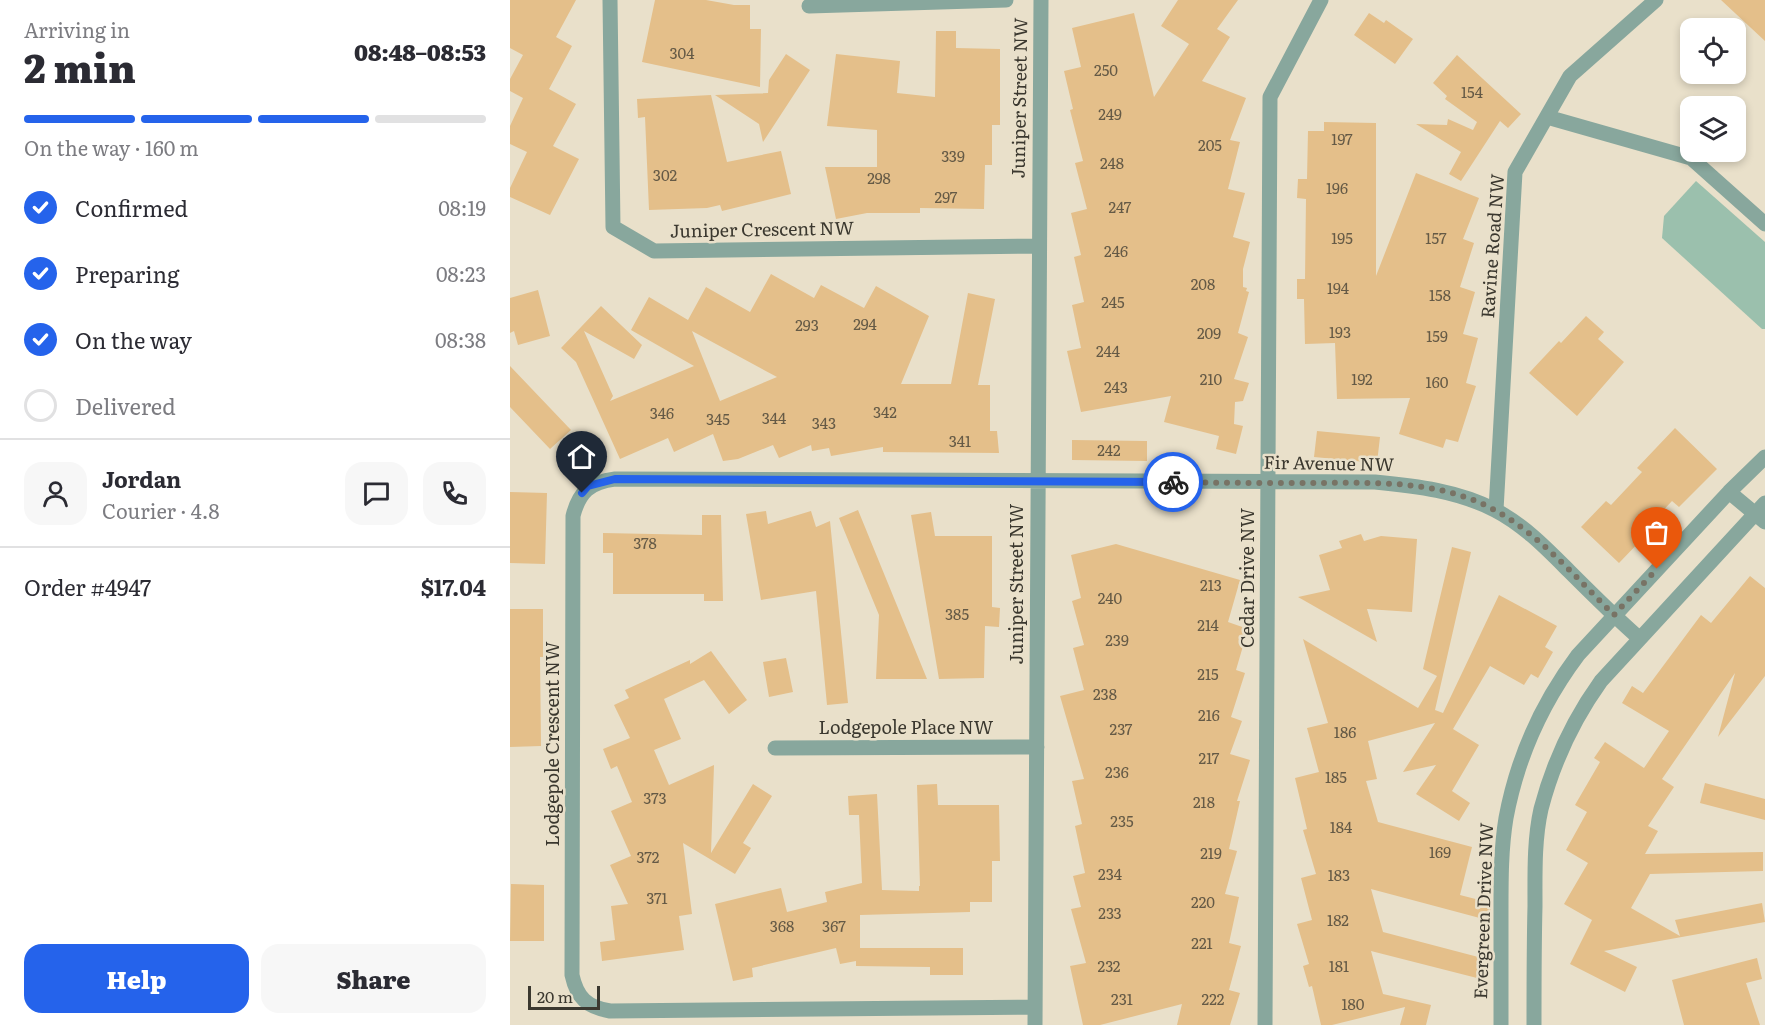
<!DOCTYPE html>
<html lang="en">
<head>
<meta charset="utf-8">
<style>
  :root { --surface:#fff; --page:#f7f7f7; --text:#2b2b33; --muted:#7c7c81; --line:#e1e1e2; --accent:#2563eb }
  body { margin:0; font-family:Literata,serif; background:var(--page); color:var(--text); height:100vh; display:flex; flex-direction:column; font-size:22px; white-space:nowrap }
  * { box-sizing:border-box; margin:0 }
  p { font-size:20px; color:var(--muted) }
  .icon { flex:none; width:33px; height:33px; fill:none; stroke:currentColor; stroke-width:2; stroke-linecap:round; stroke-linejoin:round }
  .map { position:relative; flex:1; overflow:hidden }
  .side { display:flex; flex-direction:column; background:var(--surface); width:510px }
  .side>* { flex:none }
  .tools { position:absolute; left:1170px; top:18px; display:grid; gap:12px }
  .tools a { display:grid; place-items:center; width:66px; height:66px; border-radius:12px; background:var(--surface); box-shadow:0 3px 9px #0003; font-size:30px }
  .scale { position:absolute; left:18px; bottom:15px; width:72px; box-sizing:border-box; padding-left:6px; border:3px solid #3b382f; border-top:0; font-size:16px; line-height:21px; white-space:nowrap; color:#3b382f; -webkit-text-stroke:4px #e9e0ca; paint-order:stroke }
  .pin { position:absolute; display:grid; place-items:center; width:51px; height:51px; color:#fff; margin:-62px -26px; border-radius:50% 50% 50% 0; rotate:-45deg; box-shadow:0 0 6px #0007 }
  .pin .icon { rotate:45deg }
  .courier { position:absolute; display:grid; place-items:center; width:60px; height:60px; margin:-30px; border:4px solid #2563eb; border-radius:50%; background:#fff; color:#222; box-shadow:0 2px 8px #0007 }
  .overview em { font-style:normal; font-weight:800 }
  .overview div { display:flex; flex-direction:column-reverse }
  .overview { display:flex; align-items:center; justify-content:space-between; height:102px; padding:0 24px }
  h1 { font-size:39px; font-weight:800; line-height:45px }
  .bar { display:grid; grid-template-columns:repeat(4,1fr); gap:9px 6px; align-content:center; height:72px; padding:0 24px }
  .bar i { height:8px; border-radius:4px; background:var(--line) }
  .bar .on { background:var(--accent) }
  .bar p { grid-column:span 4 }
  .line { display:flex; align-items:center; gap:15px; padding:0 24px; border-top:2px solid var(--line) }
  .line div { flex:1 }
  .round { display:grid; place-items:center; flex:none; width:63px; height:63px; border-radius:18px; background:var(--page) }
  ol { padding:0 24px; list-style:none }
  li { display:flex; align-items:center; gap:18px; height:66px }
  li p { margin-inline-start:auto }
  li .icon { padding:6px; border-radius:50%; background:var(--accent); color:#fff; stroke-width:4 }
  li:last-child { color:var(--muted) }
  li i { width:33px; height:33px; border:3px solid var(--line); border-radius:50% }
  .primary-button { display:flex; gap:12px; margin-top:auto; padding:12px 24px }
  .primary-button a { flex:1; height:69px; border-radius:18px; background:var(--accent); color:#fff; font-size:24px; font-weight:800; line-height:69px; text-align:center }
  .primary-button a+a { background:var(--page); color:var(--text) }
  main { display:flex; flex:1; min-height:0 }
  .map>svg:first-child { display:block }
  .green { fill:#9bc0ad }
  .building { fill:#e4bf8a; fill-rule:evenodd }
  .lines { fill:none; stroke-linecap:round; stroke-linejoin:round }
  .minor { stroke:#88a79d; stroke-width:15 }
  .done { stroke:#787365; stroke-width:6; stroke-dasharray:0 10.8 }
  .route { stroke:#2563eb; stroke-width:8 }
  .labels { text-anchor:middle; stroke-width:5; stroke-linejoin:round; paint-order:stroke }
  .number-label { font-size:15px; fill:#655a46 }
  .street-label { font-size:18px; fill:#3b382f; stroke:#e9e0ca }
</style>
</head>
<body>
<main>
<section class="side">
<div class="overview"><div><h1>2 min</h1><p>Arriving in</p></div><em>08:48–08:53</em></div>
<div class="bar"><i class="on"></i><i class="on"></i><i class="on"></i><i></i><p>On the way · 160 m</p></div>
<ol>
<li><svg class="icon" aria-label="check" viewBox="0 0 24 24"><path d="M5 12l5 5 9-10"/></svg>Confirmed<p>08:19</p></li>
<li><svg class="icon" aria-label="check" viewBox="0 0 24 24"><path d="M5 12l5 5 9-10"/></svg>Preparing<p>08:23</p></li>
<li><svg class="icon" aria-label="check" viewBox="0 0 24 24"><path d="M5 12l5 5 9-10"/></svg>On the way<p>08:38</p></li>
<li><i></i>Delivered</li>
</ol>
<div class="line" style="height:108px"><a class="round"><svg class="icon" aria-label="person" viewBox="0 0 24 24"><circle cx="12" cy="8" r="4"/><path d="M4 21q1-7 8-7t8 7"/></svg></a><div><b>Jordan</b><p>Courier · 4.8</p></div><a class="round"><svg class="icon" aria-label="chat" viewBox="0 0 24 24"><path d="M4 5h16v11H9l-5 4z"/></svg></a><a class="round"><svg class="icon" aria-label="phone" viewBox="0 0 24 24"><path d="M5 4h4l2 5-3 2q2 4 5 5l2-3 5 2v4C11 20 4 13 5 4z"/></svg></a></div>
<div class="line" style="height:78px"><div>Order #4947</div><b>$17.04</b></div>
<div class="primary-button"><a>Help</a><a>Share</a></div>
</section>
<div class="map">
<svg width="1255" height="1025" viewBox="0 0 1255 1025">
  <rect width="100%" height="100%" fill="#e9e0ca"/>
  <path class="green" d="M1186,181L1255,242V329H1252L1152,238L1154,216Z"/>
  <path class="building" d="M0,0H66L46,37L62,46L39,89L66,104L43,146L69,159L40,215L0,197V188L17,152L0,144V126L13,98L0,91V79L13,55L0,48Z
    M145,0H196L224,5H240V29H251L250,87L132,62Z
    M668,0H728L707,29L720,37L692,81L736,98L720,140L730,142L718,189L735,193L723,237L740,242L733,269V287L737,288L736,291L739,292L728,333L738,337L724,379L739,383L733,401L725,402L724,424L733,426L726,454L706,449L709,436L654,422L661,396L571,412L557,351L571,348L562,305L574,302L564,257L571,255L561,213L577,209L565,163L573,161L560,110L563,109L554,71L571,67L562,28L624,13L644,97L679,44L651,26Z
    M1211,0H1255V41Z
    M859,13L874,23L876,20L903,39L885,64L844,35Z
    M426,31H446V48L490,49V125H482V165H475L474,209L410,208V213H357L326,219L315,167H367V130L317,126L326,54L390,61L387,93L425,97Z
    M276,54L300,70L253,142L249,124L205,95L258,93L259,80Z
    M947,55L1011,114L998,128L990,121L951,181L939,174L951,152L906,124L937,125L938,119L963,130L967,122L935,99L937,96L923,83Z
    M201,95L217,162L271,151L281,194L212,211L210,205L197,208L139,210L135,117L128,118L127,99Z
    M814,122L866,123V276L906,173L969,198L953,239L964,243L950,287L965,292L953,334L968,338L956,383L966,386L948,442L936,439L933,448L889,434L900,398L827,399L825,343L795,344L794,299H787V279H795L796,199L787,198L788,179H797L798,131H814Z
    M261,274L304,298L311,285L354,308L366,286L419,316L391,384H441L458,293L485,299L468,385H480V431H487L489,453L373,452V447L321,456L319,448L302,451L301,445L269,458L263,445L228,459L213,461L203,434L164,452L158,438L110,459L66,362L51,348L91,306L132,345L124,359L74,331L103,396L100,401L184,366L121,330L139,297L178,320L196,287L240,312ZM182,331L267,377L210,401Z
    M28,290L40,336L8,345L4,331L0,333V298Z
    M1076,316L1094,332L1088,339L1114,362L1067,416L1019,373L1049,341L1051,343Z
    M0,366L61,430L40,449L0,407Z
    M1165,428L1207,469L1169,507L1162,501L1131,534L1134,537L1109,563L1071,527L1096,501L1101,505L1132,472L1127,468Z
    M807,431L870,437L867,463L804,457Z
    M562,440L637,441V461L562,460Z
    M0,492L37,493L35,564L0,563Z
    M348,510L417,679H366L369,615L329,518Z
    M256,511L258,524L301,511L306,527L320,521L338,703L317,705L306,591L251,600L236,514Z
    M421,512L425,536H482V607L490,608L489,627L475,626L474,678L429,679L401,515Z
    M192,515H211L213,601H194V594H103V553H93V533L192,535Z
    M851,534L854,541L871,536L907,539L902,612L857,609L867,642L788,597L820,590L809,555L832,548L829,541Z
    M606,544L730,580L718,622L738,629L726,670L735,673L721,717L732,721L720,754L740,760L727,801H730L719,849L727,851L715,894L729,897L719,943L731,946L719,990L730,993L720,1025H667L672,1004L590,1025H573L560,966L576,963L561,909L571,907L563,876L575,873L565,826L572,824L562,781L574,779L550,696L574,690L563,648L574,645L562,601L571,598L561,555Z
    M942,547L961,552L925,710L933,713L989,595L1047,626L1035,647L1043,652L1028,678L1021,674L1014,685L980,666L943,729L969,745L942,791L960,803L949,821L906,794L926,765L893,772L925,723L858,741L867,779L856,781L868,822L962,847L950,895L981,903V921L861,889L873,932L972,958L967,978L861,951L873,994L921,1005L916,1025H890L895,1007L822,1025H811L802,986L799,987L793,966L799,964L787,924L802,920L791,878L806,874L793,830L797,829L785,778L809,772L797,728L818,723L793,639L908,708L927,676L913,669Z
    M1240,576L1255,588V676L1208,737L1225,673L1152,779L1164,787L1138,826L1148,831L1135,854L1253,852V871L1140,874L1121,908L1170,936L1165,920L1252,903L1255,922L1094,951L1127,967L1115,992L1060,964L1082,920L1054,904L1078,863L1056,850L1077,812L1065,805L1090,762L1084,758L1095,742L1134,768L1159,731L1112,703L1122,686L1133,693L1191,615L1201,623Z
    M0,609H33V657H30L31,746L0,747Z
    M201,651L237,700L219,714L194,680L154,699L171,739L144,750L159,785L204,765L201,853L243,784L262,796L233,843L241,848L225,874L173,843L182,914L169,916L174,950L92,961L90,942L105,940L101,906L118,904L100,865L121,856L101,811L122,802L107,766L101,769L93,749L120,738L104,705L119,698L115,690L180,660V664Z
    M276,658L283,692L259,697L253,662Z
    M1195,783L1255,799V820L1190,803Z
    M427,784L428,805H489L490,861H482V902H460V912L350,915V948H453V975H420V967L346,966V961L330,964L326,948L242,968L243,977L223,981L205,904L271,888L277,912L317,902L315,892L352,883L349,815H339L338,796L367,794L372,890L409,891V886H410L407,785Z
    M1,884L34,885V941H0Z
    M1247,958L1252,979L1236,983L1250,1025H1174L1162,980Z"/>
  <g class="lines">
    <path class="minor" d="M100,0L103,227L144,251L528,246
      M299,6L496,0
      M1037,117L1181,158L1255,224
      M1219,492L1255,522
      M986,510L1005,172L1060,76L1146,0
      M265,748L527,747
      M524,1007L100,1011C77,1007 67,998 62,975L63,516C69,492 80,482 105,479L865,482C907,486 948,491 985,510C1014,525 1037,549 1059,571C1082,594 1105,617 1129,638
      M525,1025L531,0
      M755,1025L760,97L811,0
      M991,1025C991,987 991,948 991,910C991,879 991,848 996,818C1007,759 1032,703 1068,655L1219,492L1255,457
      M1024,1025C1024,985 1024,945 1025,906C1025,874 1024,840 1031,809C1043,763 1063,720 1091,681L1255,503"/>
  </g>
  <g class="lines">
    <path class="done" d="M663,482C707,483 751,483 796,483C860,483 930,478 988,512C1032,537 1068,580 1104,615L1147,569"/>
    <path class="route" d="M72,493L78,486L105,479L663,482"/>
  </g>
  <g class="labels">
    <g class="number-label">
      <text x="172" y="59">304</text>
      <text x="596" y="76">250</text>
      <text x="962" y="98">154</text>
      <text x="600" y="120">249</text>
      <text x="832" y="145">197</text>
      <text x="700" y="151">205</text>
      <text x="443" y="162">339</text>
      <text x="602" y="169">248</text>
      <text x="155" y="181">302</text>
      <text x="369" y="184">298</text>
      <text x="827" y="194">196</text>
      <text x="436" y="203">297</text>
      <text x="610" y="213">247</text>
      <text x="832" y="244">195</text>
      <text x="926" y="244">157</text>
      <text x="606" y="257">246</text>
      <text x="693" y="290">208</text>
      <text x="828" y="294">194</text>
      <text x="930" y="301">158</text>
      <text x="603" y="308">245</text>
      <text x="355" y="330">294</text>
      <text x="297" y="331">293</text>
      <text x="830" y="338">193</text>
      <text x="699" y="339">209</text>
      <text x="927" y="342">159</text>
      <text x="598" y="357">244</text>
      <text x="701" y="385">210</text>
      <text x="852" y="385">192</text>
      <text x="927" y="388">160</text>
      <text x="606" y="393">243</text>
      <text x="375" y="418">342</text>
      <text x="152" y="419">346</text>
      <text x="264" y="424">344</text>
      <text x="208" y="425">345</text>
      <text x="314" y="429">343</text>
      <text x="450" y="447">341</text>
      <text x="599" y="456">242</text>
      <text x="135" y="549">378</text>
      <text x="701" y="591">213</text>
      <text x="600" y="604">240</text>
      <text x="447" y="620">385</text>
      <text x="698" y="631">214</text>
      <text x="607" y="646">239</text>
      <text x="698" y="680">215</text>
      <text x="595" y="700">238</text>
      <text x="699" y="721">216</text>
      <text x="611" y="735">237</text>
      <text x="835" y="738">186</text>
      <text x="699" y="764">217</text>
      <text x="607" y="778">236</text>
      <text x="826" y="783">185</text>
      <text x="145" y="804">373</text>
      <text x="694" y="808">218</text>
      <text x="612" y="827">235</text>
      <text x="831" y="833">184</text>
      <text x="930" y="858">169</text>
      <text x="701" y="859">219</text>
      <text x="138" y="863">372</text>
      <text x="600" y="880">234</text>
      <text x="829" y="881">183</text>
      <text x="147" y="904">371</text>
      <text x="693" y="908">220</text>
      <text x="600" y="919">233</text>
      <text x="828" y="926">182</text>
      <text x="272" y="932">368</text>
      <text x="324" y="932">367</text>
      <text x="692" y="949">221</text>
      <text x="599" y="972">232</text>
      <text x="829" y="972">181</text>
      <text x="612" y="1005">231</text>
      <text x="703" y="1005">222</text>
      <text x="843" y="1010">180</text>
    </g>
    <g class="street-label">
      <text transform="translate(510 98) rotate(-89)" y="6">Juniper Street NW</text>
      <text transform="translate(252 230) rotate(-1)" y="6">Juniper Crescent NW</text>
      <text transform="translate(983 246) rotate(-86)" y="6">Ravine Road NW</text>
      <text transform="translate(819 464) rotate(1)" y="6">Fir Avenue NW</text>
      <text transform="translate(738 578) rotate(-90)" y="6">Cedar Drive NW</text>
      <text transform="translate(507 584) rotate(-90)" y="6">Juniper Street NW</text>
      <text x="396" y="734">Lodgepole Place NW</text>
      <text transform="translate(43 744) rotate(-90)" y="6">Lodgepole Crescent NW</text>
      <text transform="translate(974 911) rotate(-88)" y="6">Evergreen Drive NW</text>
    </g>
  </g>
</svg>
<div class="tools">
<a><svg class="icon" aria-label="locate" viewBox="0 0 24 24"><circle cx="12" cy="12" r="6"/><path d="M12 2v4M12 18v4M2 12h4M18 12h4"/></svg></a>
<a><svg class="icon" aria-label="layers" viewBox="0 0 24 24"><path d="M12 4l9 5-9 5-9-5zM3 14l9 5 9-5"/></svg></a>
</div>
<div class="scale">20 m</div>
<div class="pin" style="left:1147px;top:569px;background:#ea580c"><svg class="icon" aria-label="bag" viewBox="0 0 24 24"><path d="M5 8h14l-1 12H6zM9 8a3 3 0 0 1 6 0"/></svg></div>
<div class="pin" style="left:72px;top:493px;background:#1f2937"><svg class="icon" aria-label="home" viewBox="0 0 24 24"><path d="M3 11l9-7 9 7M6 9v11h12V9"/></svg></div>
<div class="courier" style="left:663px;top:482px"><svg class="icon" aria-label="bike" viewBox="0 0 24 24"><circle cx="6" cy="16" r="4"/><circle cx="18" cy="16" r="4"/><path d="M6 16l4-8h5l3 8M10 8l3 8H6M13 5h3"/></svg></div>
</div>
</main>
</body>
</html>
